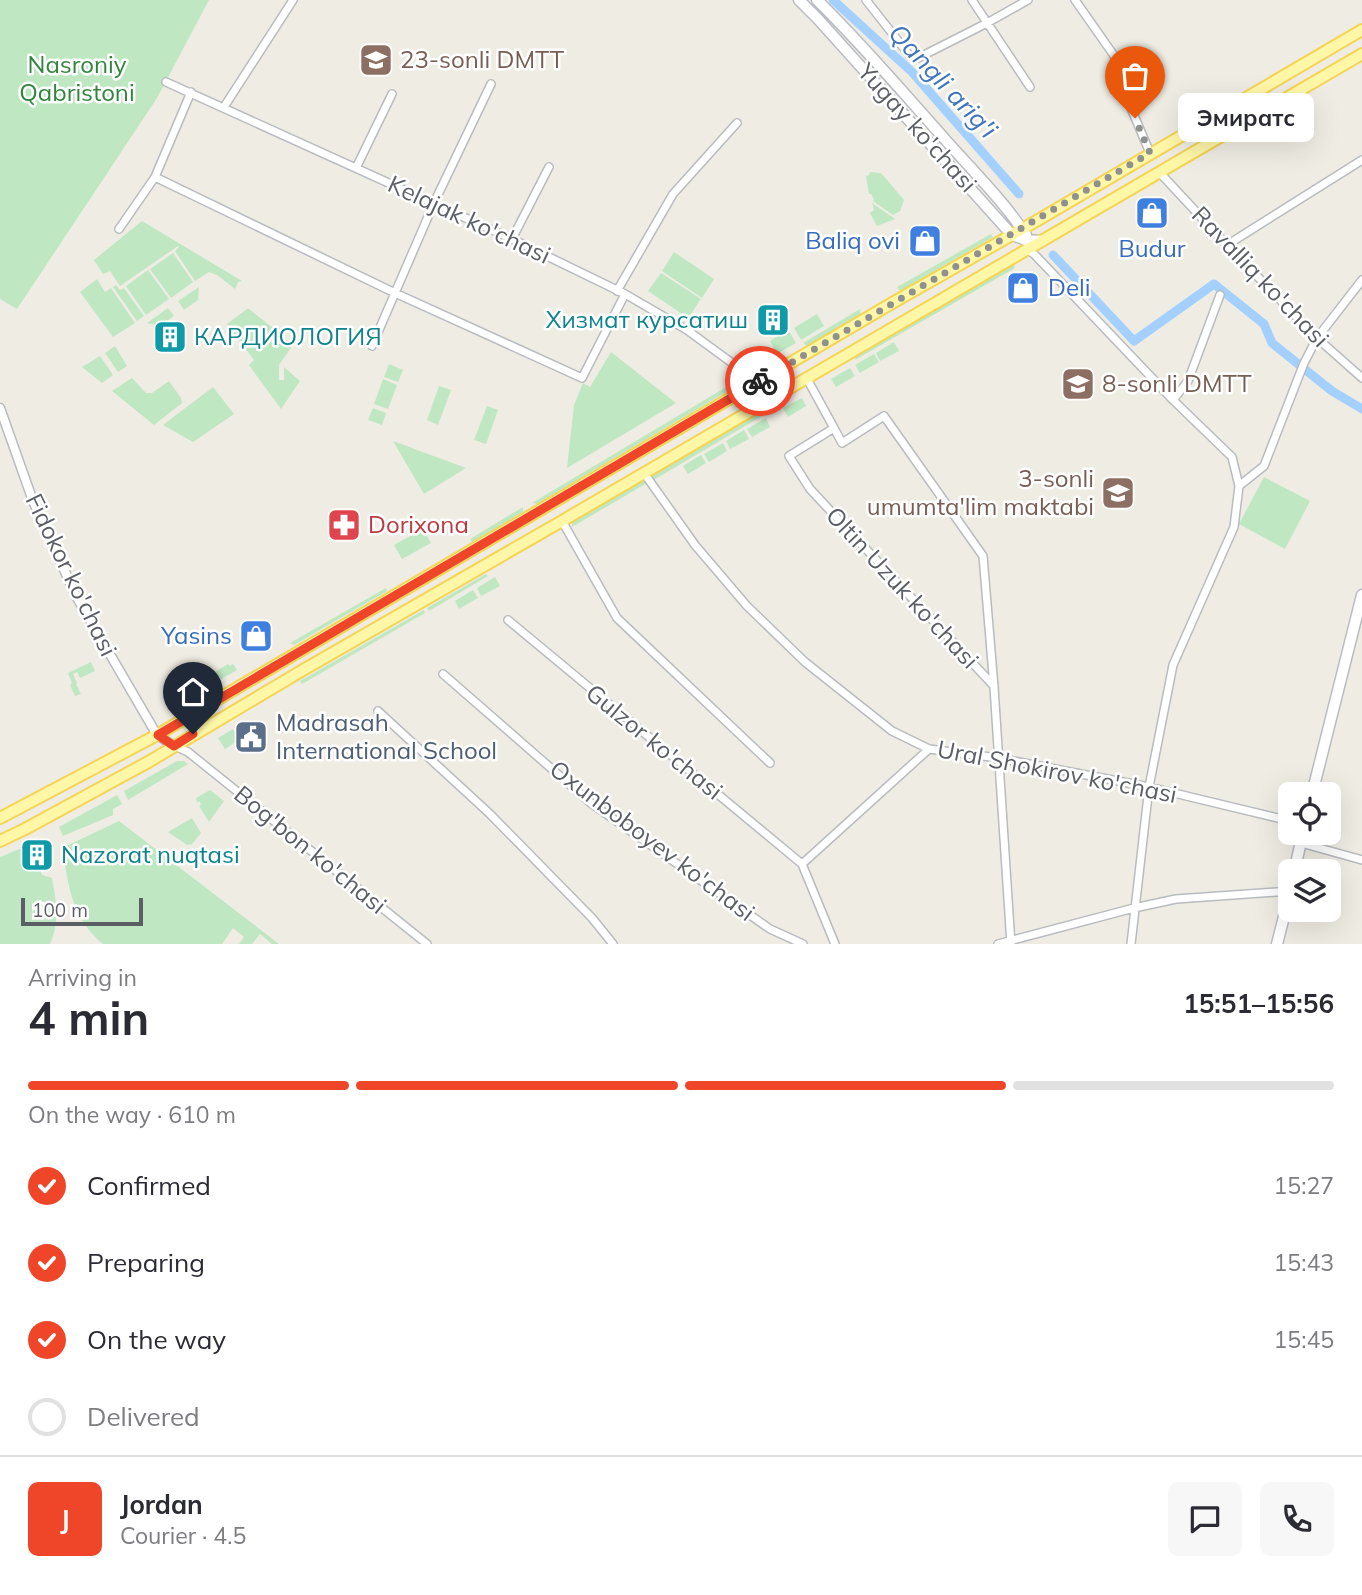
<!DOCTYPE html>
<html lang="en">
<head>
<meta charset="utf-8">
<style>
  :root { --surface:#fff; --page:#f7f7f7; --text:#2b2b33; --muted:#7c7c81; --line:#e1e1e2; --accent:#ef4629 }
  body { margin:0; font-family:Mulish,sans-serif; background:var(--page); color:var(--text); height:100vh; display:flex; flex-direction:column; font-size:26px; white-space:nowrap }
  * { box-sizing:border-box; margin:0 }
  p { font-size:23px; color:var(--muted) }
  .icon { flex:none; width:38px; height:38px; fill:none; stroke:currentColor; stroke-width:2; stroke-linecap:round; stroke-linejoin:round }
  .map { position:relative; height:944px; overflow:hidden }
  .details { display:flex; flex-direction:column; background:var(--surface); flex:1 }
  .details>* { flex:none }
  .tools { position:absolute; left:1278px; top:782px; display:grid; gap:14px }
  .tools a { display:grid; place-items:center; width:63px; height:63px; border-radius:10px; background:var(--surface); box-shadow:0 7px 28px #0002; font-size:35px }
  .scale { position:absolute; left:21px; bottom:18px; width:122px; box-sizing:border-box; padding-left:7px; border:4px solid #5b5f65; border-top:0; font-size:19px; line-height:24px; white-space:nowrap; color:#5b5f65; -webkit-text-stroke:5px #fff; paint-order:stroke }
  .pin { position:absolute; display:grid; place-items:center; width:60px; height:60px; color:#fff; margin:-72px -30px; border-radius:50% 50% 50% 0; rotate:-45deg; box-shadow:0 0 7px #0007 }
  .pin .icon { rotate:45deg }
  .courier { position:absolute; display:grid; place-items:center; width:70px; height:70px; margin:-35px; border:5px solid #ef4629; border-radius:50%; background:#fff; color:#222; box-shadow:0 2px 9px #0007 }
  .bubble { position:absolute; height:49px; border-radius:10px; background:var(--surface); box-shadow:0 7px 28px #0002; font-size:23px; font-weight:700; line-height:49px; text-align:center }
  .summary em { font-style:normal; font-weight:700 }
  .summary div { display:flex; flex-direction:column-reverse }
  .summary { display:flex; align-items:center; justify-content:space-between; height:119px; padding:0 28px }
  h1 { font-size:46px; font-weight:700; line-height:52px }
  .bar { display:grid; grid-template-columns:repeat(4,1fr); gap:10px 7px; align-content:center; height:84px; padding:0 28px }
  .bar i { height:9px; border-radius:5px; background:var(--line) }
  .bar .active { background:var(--accent) }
  .bar p { grid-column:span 4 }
  .line { display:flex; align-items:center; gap:18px; padding:0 28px; border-top:2px solid var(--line) }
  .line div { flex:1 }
  .round { display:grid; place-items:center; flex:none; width:74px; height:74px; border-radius:10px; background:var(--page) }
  ol { padding:0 28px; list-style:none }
  li { display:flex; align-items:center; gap:21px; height:77px }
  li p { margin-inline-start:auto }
  li .icon { padding:7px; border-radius:50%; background:var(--accent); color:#fff; stroke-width:4 }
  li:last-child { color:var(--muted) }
  li i { width:38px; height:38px; border:4px solid var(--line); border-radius:50% }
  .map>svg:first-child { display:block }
  .green { fill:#bfe7c2 }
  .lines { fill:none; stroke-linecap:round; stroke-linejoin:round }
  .canal { stroke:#a3d0ff; stroke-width:9 }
  .minor-casing { stroke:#b8bbc0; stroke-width:10 }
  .tertiary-casing { stroke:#b8bbc0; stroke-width:11 }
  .secondary-casing { stroke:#b9bcc2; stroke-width:13 }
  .primary-casing { stroke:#f6d455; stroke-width:14 }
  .minor { stroke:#fff; stroke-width:7 }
  .tertiary { stroke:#fff; stroke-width:8 }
  .secondary { stroke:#fff; stroke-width:10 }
  .primary { stroke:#fff7a8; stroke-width:10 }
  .done { stroke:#8f9191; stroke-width:7; stroke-dasharray:0 12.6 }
  .route { stroke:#ef4629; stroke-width:9 }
  .labels { text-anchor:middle; stroke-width:5; stroke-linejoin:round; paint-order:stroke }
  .education-label { font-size:24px; fill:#785e54; stroke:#fff; text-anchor:start }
  .park-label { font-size:24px; fill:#32853c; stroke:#fff }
  .street-label { font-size:24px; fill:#5b5f65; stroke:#fff }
  .shop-label { font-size:24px; fill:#366cbe; stroke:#fff; text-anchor:end }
  .culture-label { font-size:24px; fill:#0d838f; stroke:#fff; text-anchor:start }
  .health-label { font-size:24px; fill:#be3a42; stroke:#fff; text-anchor:start }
  .service-label { font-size:24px; fill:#4e5e75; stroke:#fff; text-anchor:start }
  .water-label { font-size:26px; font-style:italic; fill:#3f74be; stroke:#fff }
</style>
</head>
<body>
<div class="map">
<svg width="1362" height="944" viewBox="0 0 1362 944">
  <rect width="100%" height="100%" fill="#efede3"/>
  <path class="green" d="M0,0H209L157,98L17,309L0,299Z
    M870,172L881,173L904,200L900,211L893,215L873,201L874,199L871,194H869L866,176L869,175Z
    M872,203L895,219L877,226L870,213L874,210Z
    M142,221L242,281L238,282L235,289L217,275L209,272L195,281L175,251L179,247L178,246L120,286L110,271L103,274L94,260Z
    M991,234L993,237L902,290H899L897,287Z
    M674,252L714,279L702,298L662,271Z
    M173,253L193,282L171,298L150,269Z
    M1013,264L1015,268L855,360L856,354Z
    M148,270L169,299L146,315L126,286Z
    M661,273L701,299L688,318L648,291Z
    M97,279L105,292L111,288L135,323L113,337L80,292Z
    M116,285L120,290L124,288L144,316L137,321L113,287Z
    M199,287L198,300L184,310L178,301Z
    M168,308L174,316L160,326L147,323Z
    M247,309H249L277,331V334L270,341L275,347L284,340H287L291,344V348L279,365V380H284V367L300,381L281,409L249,365L254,360L227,324Z
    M860,309V314L807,346L803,343Z
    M817,314L824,326L801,340L794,328Z
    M788,330L796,343L777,354L770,341Z
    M894,342L899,351L880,361L876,353Z
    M115,346L127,366L118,372L105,353Z
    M611,352L676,403L567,468L574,405L583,383L590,387Z
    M874,354L879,362L860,373L855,365Z
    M100,356L113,375L102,383L82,367Z
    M389,364L403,370L398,382L384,377Z
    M850,368L855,376L836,387L831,379Z
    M743,377V382L537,504L532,503Z
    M132,378L146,393H152L169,381L181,398L182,403L154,425L112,391Z
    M383,379L397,385L388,409L374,404Z
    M439,386L451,390L438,425L427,420Z
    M213,387L234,414L193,442L163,425Z
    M802,398L806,406L788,417L783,408Z
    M487,406L498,410L486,444L474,440Z
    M373,408L386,413L382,425L368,420Z
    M759,412L767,413L652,481L649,477Z
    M766,418L770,427L752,437L747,429Z
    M744,430L749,439L730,449L726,441Z
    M393,441L466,468L424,494Z
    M723,443L727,451L709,462L704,454Z
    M701,455L706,463L688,474L683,466Z
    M1264,477L1310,501L1285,549L1239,524Z
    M645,479L647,483L572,527V522Z
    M523,507V512L472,542L470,539Z
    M423,529L431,543L402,559L394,545Z
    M486,574L488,576L429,611L427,608Z
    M495,577L500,586L481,596L477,588Z
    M386,588L387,591L294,645L290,643Z
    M473,590L478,598L459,609L455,601Z
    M424,610L425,613L302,684L300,681Z
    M91,662L95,671L80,678L77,672L73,674L77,683L76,684L81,694L75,696L70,685L72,683L68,673Z
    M228,664L230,666L233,664L237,670L206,688L202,682L209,678L208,676Z
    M233,729L239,740L225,749L218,738Z
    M177,761H184L188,764L128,800L124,791Z
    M210,790L224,801L209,822L199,806L201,804L199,801L197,803L196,798Z
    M117,795L122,804L113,809V815L63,836L59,827Z
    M192,818L201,833L192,844L187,845L168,832Z
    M119,821L279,944H272L260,934L252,944H239L244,937L233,928L222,944H103C71,917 69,887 62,848Z
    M22,848L30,865L37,862L42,875L52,878C56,901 60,922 50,944H0V857Z"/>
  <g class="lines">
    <path class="canal" d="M833,0L912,72L1019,194
      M1053,255L1134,341L1214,284L1264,324L1272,343L1332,391L1362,409"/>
    <defs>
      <path id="minor" d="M866,0L910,56L918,58L987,23L1028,0
        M972,0L1030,87
        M1075,0L1115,57L1128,101L1150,153
        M166,82L512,239L625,294L687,330L758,382
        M224,107L293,0
        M356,168L392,94
        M1160,173L1227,245L1317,338L1362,378
        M155,177L395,293L582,378L625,294
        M119,229L155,177L191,92
        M512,239L549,167
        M1227,245L1362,160
        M1028,250L1035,255L1173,400L1232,457L1239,486L1234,527L1173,665L1149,787L1131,944
        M617,291L673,194L737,123
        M372,346L434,203L491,84
        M806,377L834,428L789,456L810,489L994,686
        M1173,400L1188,381L1220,295
        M834,428L842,443L884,416L983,556L994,687L1011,944
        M644,473L695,545L747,606L805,662L892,731L929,749L998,758L1149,787L1290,821
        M1239,486L1264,466L1304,363L1317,338L1362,280
        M562,521L617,618L770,763
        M508,620L802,864L835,944
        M443,674L592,804L770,929L803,944
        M378,711L490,814L592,918L613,944
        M175,746L188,752L427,944
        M1301,843L1362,860
        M802,864L929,749
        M998,944L1134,908L1176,899L1290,891"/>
      <path id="tertiary" d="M0,408L33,501L76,596L157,735L174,746"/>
      <path id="secondary" d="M799,0L818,19L1012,235L1026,240L1042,241
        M817,0C861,43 901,90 942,136C970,168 1002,199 1026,235
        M1312,794L1362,595
        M1294,872L1303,833
        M1277,944L1290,893"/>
      <path id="primary" d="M0,818L157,735L894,302L1038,220L1362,30
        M0,841L25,829L150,761L303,670L562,521L1362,54"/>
    </defs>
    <use href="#minor" class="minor-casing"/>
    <use href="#tertiary" class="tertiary-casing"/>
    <use href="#secondary" class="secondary-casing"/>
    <use href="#primary" class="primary-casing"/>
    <use href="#minor" class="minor"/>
    <use href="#tertiary" class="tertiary"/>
    <use href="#secondary" class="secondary"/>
    <use href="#primary" class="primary"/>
  </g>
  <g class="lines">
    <path class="done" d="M760,381L1150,153L1135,118"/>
    <path class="route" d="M193,734L174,746L158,735L760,381"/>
  </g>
  <defs>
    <symbol id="school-square" viewBox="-11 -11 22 22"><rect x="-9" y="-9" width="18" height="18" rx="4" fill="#8d6e63" stroke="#fff"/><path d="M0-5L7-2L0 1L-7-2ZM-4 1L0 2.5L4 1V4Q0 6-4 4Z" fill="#fff"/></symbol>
    <symbol id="shop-square" viewBox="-11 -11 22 22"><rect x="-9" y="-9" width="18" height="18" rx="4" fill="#3f7fe0" stroke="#fff"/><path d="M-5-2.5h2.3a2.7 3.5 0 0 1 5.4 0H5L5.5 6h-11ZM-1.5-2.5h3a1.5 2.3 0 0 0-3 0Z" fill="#fff"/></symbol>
    <symbol id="building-square" viewBox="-11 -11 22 22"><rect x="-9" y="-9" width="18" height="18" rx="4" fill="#0f9aa8" stroke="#fff"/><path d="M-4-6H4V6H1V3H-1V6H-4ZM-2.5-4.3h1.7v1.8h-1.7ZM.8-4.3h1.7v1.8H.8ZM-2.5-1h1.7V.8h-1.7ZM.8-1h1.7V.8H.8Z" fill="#fff"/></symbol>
    <symbol id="pharmacy-square" viewBox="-11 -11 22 22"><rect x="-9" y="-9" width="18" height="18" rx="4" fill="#e0444e" stroke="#fff"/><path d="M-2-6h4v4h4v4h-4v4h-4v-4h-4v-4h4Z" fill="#fff"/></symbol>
    <symbol id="civic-square" viewBox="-11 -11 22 22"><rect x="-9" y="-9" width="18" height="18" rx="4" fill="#5c6f8a" stroke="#fff"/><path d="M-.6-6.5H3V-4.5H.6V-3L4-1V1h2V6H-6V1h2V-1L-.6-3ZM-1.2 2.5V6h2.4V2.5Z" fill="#fff"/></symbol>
  </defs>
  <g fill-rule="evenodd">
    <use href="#school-square" x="357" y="41" width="38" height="38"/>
    <use href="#shop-square" x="1133" y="194" width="38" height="38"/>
    <use href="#shop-square" x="906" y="222" width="38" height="38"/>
    <use href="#shop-square" x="1004" y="269" width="38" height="38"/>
    <use href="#building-square" x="754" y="301" width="38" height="38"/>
    <use href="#building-square" x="151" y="318" width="38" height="38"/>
    <use href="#school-square" x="1059" y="365" width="38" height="38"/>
    <use href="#school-square" x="1099" y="474" width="38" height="38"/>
    <use href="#pharmacy-square" x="325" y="506" width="38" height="38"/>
    <use href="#shop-square" x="237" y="617" width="38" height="38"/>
    <use href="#civic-square" x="232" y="718" width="38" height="38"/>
    <use href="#building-square" x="18" y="836" width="38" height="38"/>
  </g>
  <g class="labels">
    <g class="education-label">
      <text x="400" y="68">23-sonli DMTT</text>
      <text x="1102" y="392">8-sonli DMTT</text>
      <text x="1094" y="487" text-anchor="end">3-sonli<tspan x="1094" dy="28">umumta'lim maktabi</tspan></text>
    </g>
    <g class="park-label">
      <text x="77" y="73">Nasroniy<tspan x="77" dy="28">Qabristoni</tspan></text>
    </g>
    <g class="street-label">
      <text transform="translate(917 128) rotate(48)" y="8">Yugay ko'chasi</text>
      <text transform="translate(469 220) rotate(25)" y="8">Kelajak ko'chasi</text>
      <text transform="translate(1260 277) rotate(46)" y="8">Ravalliq ko'chasi</text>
      <text transform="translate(71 575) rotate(64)" y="8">Fidokor ko'chasi</text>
      <text transform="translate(902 588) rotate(47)" y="8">Oltin Uzuk ko'chasi</text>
      <text transform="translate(654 742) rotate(39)" y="8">Gulzor ko'chasi</text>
      <text transform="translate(1057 772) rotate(11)" y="8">Ural Shokirov ko'chasi</text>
      <text transform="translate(652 841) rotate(37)" y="8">Oxunboboyev ko'chasi</text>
      <text transform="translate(310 850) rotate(39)" y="8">Bog'bon ko'chasi</text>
    </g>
    <g class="shop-label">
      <text x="900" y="249">Baliq ovi</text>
      <text x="1152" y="257" text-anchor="middle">Budur</text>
      <text x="1048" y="296" text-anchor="start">Deli</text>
      <text x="232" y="644">Yasins</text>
    </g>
    <g class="culture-label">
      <text x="748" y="328" text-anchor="end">Хизмат курсатиш</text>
      <text x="194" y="345">КАРДИОЛОГИЯ</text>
      <text x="61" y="863">Nazorat nuqtasi</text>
    </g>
    <g class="health-label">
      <text x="368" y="533">Dorixona</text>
    </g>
    <g class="service-label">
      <text x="276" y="731">Madrasah<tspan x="276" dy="28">International School</tspan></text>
    </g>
    <g class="water-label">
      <text transform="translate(943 81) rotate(47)" y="9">Qangli arig'i</text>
    </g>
  </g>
</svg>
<div class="tools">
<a><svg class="icon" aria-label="locate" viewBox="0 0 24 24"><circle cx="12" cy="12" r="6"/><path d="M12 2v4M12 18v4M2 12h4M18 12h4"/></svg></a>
<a><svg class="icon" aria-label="layers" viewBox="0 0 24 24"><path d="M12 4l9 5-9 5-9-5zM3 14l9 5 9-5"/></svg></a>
</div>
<div class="scale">100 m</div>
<div class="pin" style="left:1135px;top:118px;background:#ea580c"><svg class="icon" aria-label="bag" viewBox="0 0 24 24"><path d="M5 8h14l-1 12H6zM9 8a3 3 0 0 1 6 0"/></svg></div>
<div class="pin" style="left:193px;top:734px;background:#1f2937"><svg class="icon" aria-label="home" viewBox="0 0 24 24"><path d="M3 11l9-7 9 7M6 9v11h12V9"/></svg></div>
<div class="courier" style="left:760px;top:381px"><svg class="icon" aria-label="bike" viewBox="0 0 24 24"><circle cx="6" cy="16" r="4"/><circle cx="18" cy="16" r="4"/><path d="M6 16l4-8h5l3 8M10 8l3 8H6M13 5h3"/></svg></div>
<div class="bubble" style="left:1178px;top:93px;width:136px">Эмиратс</div>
</div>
<section class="details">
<div class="summary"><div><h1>4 min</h1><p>Arriving in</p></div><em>15:51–15:56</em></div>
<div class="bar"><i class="active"></i><i class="active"></i><i class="active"></i><i></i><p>On the way · 610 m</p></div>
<ol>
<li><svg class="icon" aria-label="check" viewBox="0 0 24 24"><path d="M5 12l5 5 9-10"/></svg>Confirmed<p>15:27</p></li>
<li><svg class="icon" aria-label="check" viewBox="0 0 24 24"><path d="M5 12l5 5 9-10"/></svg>Preparing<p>15:43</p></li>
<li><svg class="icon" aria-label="check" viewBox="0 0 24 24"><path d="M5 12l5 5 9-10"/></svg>On the way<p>15:45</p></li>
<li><i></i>Delivered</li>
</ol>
<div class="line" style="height:126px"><b class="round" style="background:var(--accent);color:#fff">J</b><div><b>Jordan</b><p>Courier · 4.5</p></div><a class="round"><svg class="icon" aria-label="chat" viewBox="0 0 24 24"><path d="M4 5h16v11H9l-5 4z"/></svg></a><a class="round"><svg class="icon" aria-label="phone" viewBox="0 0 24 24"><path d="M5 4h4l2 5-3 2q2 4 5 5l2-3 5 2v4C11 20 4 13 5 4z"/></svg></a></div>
</section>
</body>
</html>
